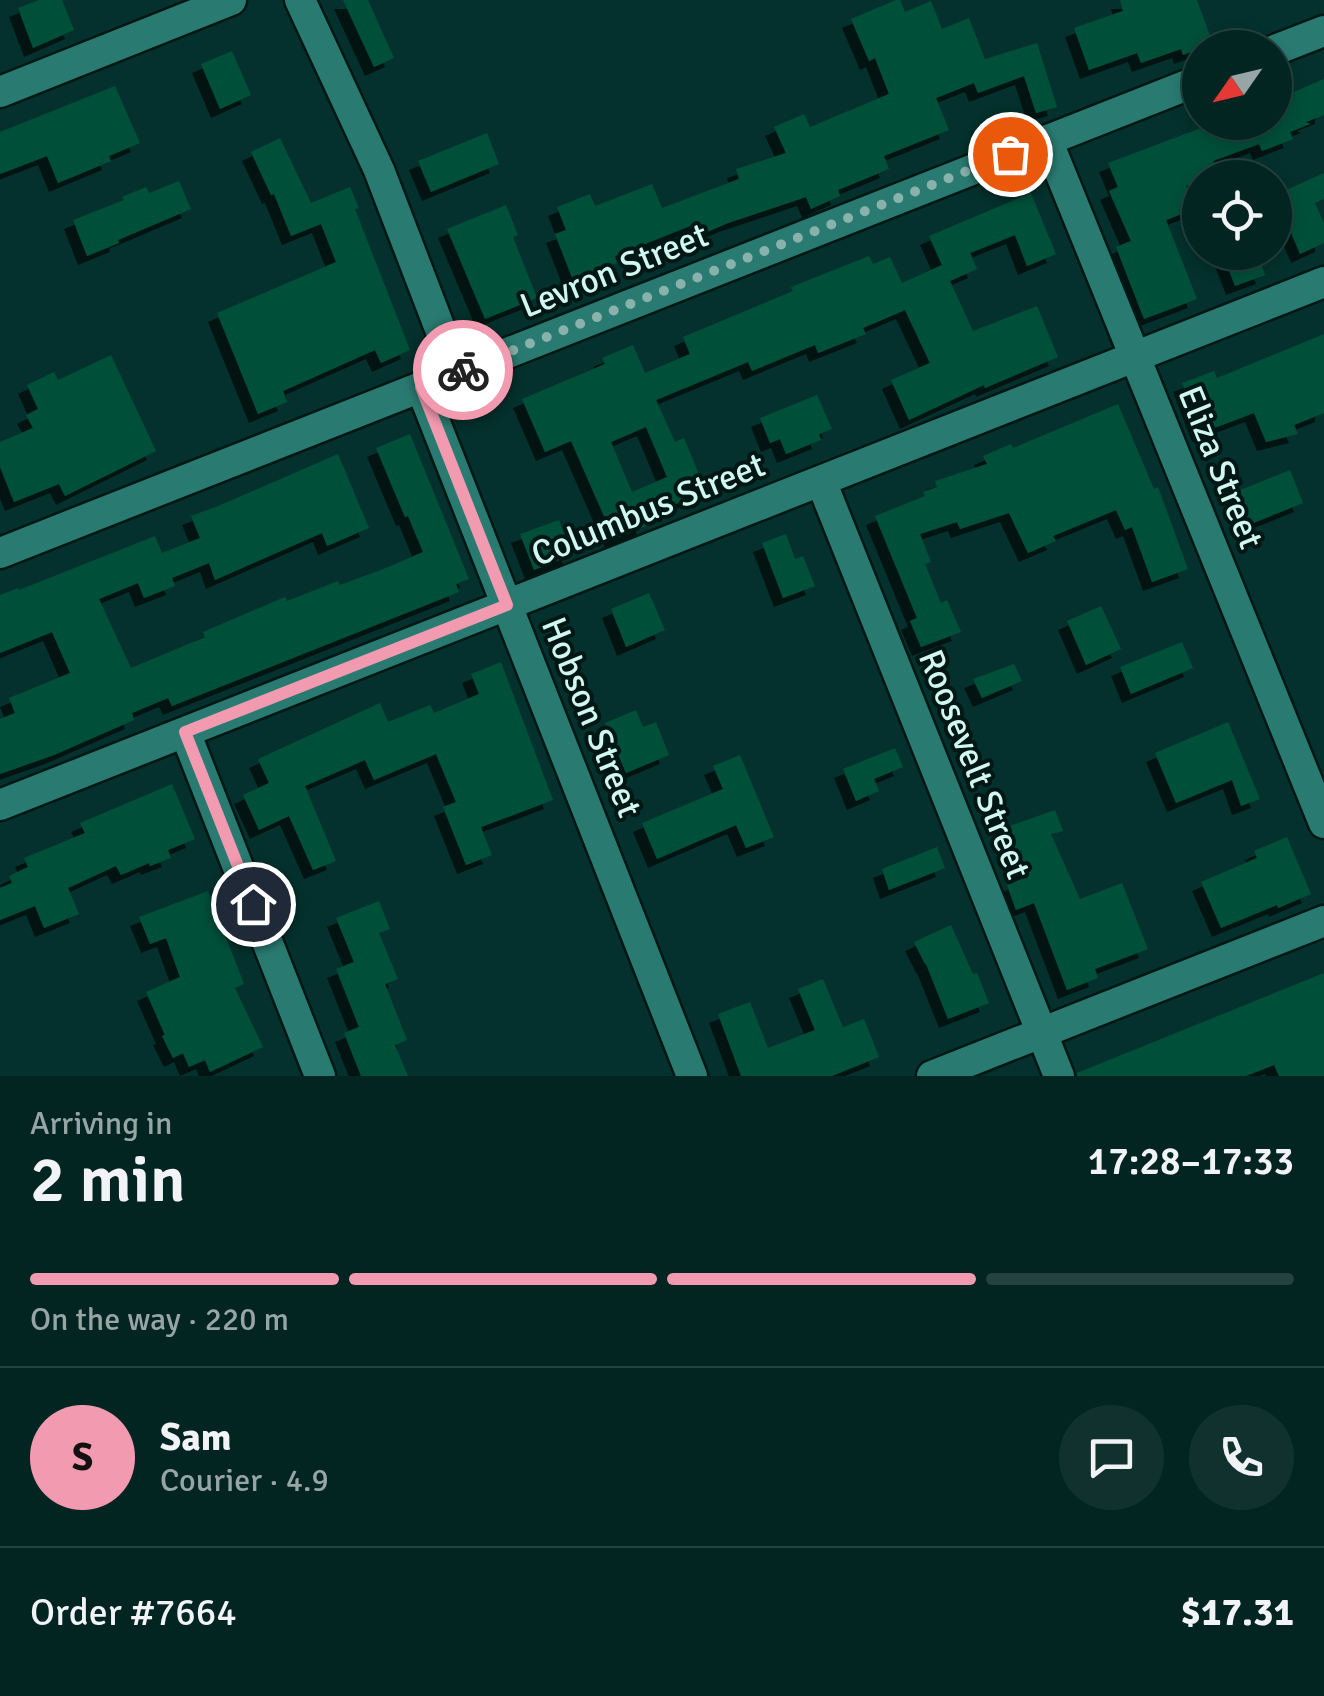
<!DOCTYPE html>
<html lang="en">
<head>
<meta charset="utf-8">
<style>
  :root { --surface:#032522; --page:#11312f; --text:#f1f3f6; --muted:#97a5a5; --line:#244240; --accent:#f29aaf }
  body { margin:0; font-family:Signika,sans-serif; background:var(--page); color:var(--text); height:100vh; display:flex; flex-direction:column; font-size:38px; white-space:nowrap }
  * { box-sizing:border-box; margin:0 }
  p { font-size:32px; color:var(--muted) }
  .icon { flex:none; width:55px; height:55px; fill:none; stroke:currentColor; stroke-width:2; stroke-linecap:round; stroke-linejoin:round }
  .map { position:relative; height:1076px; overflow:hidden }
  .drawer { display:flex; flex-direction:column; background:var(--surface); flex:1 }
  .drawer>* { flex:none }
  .needle { width:65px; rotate:236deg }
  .tools { position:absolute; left:1182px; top:30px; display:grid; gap:20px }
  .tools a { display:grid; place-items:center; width:110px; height:110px; border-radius:50%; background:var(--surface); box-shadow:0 5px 15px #0003,0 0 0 2px var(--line); font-size:50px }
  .pin { position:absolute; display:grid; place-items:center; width:85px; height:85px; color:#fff; margin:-42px; border:5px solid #fff; border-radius:50%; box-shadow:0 2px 10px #0007 }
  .courier { position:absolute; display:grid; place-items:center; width:100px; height:100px; margin:-50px; border:8px solid #f29aaf; border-radius:50%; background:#fff; color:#222; box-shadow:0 2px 12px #0007 }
  .head em { font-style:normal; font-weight:600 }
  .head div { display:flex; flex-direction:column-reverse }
  .head { display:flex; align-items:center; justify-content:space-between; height:170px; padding:0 30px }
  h1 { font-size:65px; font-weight:600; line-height:75px }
  .bar { display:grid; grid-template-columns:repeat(4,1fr); gap:15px 10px; align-content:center; height:120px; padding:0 30px }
  .bar i { height:12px; border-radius:8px; background:var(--line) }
  .bar .active { background:var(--accent) }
  .bar p { grid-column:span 4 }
  .line { display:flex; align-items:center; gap:25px; padding:0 30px; border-top:2px solid var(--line) }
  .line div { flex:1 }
  .round { display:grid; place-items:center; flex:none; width:105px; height:105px; border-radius:52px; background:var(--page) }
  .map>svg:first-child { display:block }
  .building { fill:#055038; fill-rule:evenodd; filter:url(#shadow) }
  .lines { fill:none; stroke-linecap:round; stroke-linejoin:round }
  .minor-casing { stroke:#011714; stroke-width:35 }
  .minor { stroke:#297b71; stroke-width:30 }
  .done { stroke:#89b2ac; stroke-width:10; stroke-dasharray:0 18 }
  .route { stroke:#f29aaf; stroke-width:12 }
  .labels { text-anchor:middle; stroke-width:8; stroke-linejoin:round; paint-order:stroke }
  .street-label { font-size:35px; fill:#d1f7f0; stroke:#011714 }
</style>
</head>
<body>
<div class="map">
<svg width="1324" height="1076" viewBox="0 0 1324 1076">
  <defs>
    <filter id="shadow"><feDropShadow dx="-9" dy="9" stdDeviation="0" flood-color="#0009"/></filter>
  </defs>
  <rect width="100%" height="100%" fill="#04312d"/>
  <path class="building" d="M39,0H62L74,30L33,48L18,8Z
    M343,0H368L394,58L374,67Z
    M896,0H900L905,12L931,1L942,29L969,18L985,59L1037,43L1057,107L1036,113L1024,76L978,93L974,83L936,98L949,130L884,156L889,169L838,190L840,196L811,209L806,197L728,223L700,235L695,224L615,256L617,263L573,280L555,234L566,230L557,207L590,194L595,206L652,184L662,208L739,179L736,169L786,153L774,127L804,114L810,127L889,94L875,58L869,61L851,19Z
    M1120,0H1197L1213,44L1183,55L1181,49L1141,63L1137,53L1089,70L1074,28L1123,11Z
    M232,51L251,95L220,109L201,64Z
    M1324,79V115L1306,122L1310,124L1290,132L1293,139L1262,151L1259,144L1213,161L1218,175L1200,178V181L1186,186L1195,209L1166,220L1197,299L1144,319L1116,247L1131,241L1109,191L1118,187L1108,163L1217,122H1275V100Z
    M115,86L140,143L109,156L111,161L58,183L47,156L0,174V132Z
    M487,133L499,164L431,192L418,161Z
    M280,138L311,203L350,187L359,208L355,209L410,350L381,363L375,350L283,391L287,402L258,414L217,313L336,262L321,224L291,236L274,194L271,195L251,152Z
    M1324,173V199L1315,203L1324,223V243L1300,254L1275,195Z
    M179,181L191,209L118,240L119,243L87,256L73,220L124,200L122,197L146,187L149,193Z
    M1031,193L1056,254L1027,266L1015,235L970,253L977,269L950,281L973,331L1037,306L1058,357L985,388L984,385L909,420L891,380L930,363L905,310L863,328L866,334L818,353L815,345L752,371L748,362L656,400L675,442L684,438L706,491L643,518L646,526L614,539L571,441L545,452L522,399L605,364L602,358L633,345L645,373L690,354L683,337L793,291L791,287L869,256L873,264L890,257L902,283L942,265L929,236ZM646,427L667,477L632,492L611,442Z
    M506,205L518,235L513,237L537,298L485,319L447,229Z
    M1222,252H1257L1265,275L1235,286Z
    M1324,334V413L1294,425L1298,434L1266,442L1254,413L1201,433L1182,383L1214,371L1217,378Z
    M111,355L156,451L65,496L59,484L14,502L0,467V442L33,428L26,415L38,409L27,385L54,372L58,380Z
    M817,395L832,429L819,434L821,440L786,454L780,439L770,443L760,418Z
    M1118,404L1154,489L1158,487L1188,569L1152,582L1132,527L1125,530L1116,510L1053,536L1056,541L1028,553L1009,513L960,529L957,522L920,534L931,562L925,564L941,603L947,600L961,632L921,647L910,621L917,618L875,516L925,496L923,492L937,487L935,481L987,464L983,456L1011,444L1013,448Z
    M410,434L469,579L456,584L459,592L172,706L168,698L132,713L134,720L54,755L0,774V719L15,713L9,698L70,673L52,632L0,653V595L18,588L19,590L155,536L162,553L200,538L191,516L218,506L338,454L369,528L327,546L322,533L215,580L209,563L172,578L175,586L144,598L138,583L99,599L131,668L205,637L203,632L285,597L287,601L338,581L340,585L386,568L423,552L408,516L405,517L376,448Z
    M1290,470L1303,503L1246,526L1233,493Z
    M559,520L572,555L534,570L520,534Z
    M786,534L795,559L803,556L815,586L783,598L762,543Z
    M649,593L665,630L626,647L611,609Z
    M1101,606L1121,649L1086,665L1067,621Z
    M1182,642L1193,668L1131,694L1120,667Z
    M501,662L553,800L481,827L492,855L466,865L443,807L456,802L436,754L374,780L365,760L305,786L336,861L313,870L289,816L259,830L243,795L269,783L258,759L380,703L388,722L430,705L434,713L479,694L471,674Z
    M1014,664L1022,681L982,698L973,679Z
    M636,710L643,727L656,722L669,755L626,773L605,723Z
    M1228,722L1260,799L1241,806L1232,780L1176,803L1155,753Z
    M895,748L903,767L874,779L879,791L856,801L843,769Z
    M740,755L774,837L746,848L736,825L657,859L642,823L723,789L713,766Z
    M172,784L195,839L168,850L171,858L150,866L149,863L121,875L116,866L68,888L79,914L44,928L35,906L0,920V888L12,883L9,876L28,867L24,858L85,833L80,823Z
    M1055,810L1063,831L1051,834L1080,899L1122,883L1148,949L1095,969L1098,978L1067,990L1034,903L1016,910L1007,885L1022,879L1004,828Z
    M1287,837L1311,894L1278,908L1277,905L1221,928L1201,882L1257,858L1254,851Z
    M937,847L945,868L889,890L882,869Z
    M208,891L244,984L235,988L263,1047L210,1072L205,1060L189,1067L183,1053L173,1058L162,1036L165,1035L146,992L180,977L166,938L150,944L139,917Z
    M379,901L390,929L379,933L398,979L385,984L407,1040L395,1045L408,1076H361L344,1033L359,1027L336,969L354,962L336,918Z
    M951,925L973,974L977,973L989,1003L948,1019L926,964H925L914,942Z
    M1324,973V1076H1279L1274,1065L1246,1076H1077V1073Z
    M823,979L843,1027L864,1019L879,1057L832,1076H741L718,1014L750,1002L768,1048L815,1030L798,989Z"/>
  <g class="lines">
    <defs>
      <path id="minor" d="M300,0L379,170L457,373
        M1275,50L1324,31
        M0,92L231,0
        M1047,140L1324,823
        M421,387L692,1076
        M821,481L1059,1076
        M0,553L1200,80
        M185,732L320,1076
        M0,805L1324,282
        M932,1076L1324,921"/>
    </defs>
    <use href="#minor" class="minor-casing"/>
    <use href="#minor" class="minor"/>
  </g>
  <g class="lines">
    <path class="done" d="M463,370L1010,154"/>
    <path class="route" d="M253,904L185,732L507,605L421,387L463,370"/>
  </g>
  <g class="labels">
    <g class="street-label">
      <text transform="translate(614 270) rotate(-22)" y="12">Levron Street</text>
      <text transform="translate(1221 467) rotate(68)" y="12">Eliza Street</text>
      <text transform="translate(648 509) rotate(-22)" y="12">Columbus Street</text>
      <text transform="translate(592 717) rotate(68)" y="12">Hobson Street</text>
      <text transform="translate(975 764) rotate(68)" y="12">Roosevelt Street</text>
    </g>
  </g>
</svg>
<div class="tools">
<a><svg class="needle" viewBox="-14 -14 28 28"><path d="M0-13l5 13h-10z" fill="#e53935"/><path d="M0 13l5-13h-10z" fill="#97a5a5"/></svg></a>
<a><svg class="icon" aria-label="locate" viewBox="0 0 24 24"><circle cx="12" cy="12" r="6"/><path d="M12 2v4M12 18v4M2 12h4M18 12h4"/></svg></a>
</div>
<div class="pin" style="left:1010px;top:154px;background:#ea580c"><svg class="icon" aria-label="bag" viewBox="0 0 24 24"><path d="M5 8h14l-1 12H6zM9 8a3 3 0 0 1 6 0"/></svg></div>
<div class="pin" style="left:253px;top:904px;background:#1f2937"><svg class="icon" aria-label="home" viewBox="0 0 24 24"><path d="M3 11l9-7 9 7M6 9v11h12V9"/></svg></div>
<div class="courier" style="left:463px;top:370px"><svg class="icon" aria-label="bike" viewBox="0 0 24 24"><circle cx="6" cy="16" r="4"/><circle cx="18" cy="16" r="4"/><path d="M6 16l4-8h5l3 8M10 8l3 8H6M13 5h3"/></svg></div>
</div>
<section class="drawer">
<div class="head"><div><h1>2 min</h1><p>Arriving in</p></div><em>17:28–17:33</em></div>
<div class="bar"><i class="active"></i><i class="active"></i><i class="active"></i><i></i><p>On the way · 220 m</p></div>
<div class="line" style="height:180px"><b class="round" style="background:var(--accent);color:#111">S</b><div><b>Sam</b><p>Courier · 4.9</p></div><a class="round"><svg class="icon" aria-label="chat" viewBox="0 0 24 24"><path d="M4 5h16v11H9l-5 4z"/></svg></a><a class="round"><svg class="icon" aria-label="phone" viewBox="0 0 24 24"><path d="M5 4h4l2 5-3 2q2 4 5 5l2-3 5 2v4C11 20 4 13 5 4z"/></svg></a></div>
<div class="line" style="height:130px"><div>Order #7664</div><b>$17.31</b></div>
</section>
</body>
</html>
